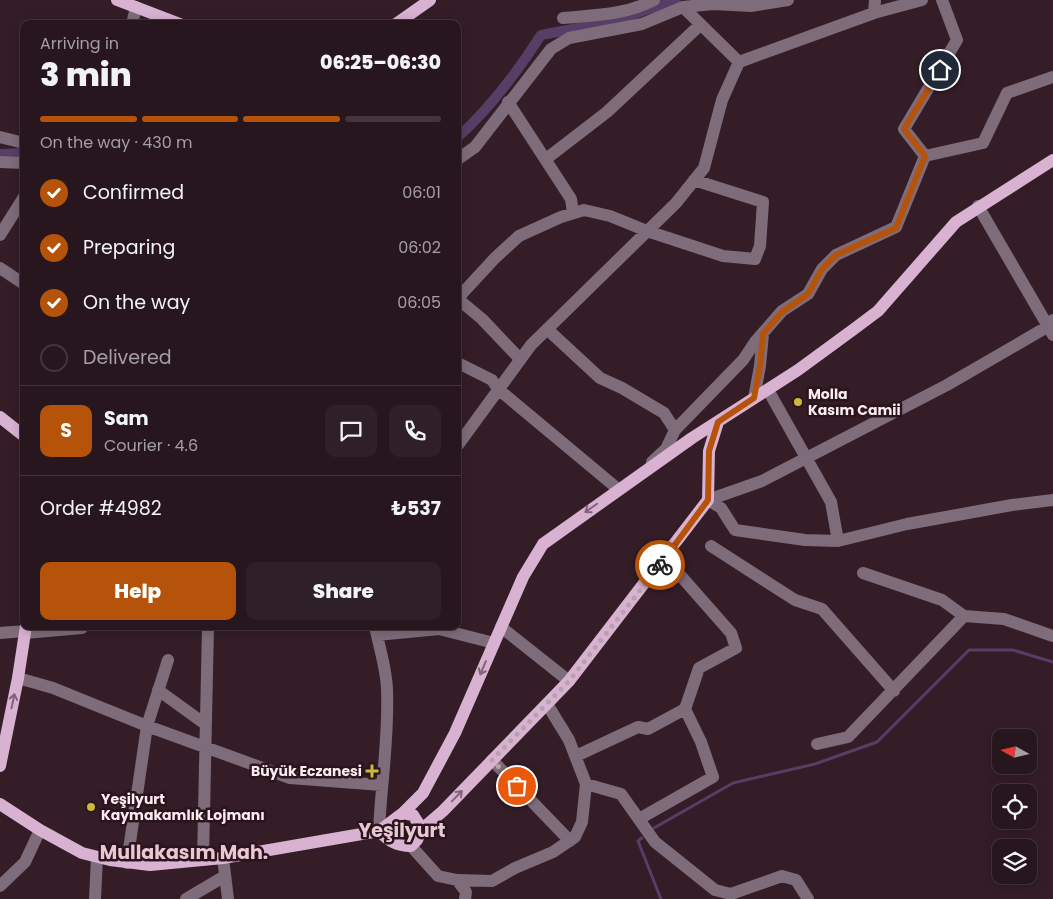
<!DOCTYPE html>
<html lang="en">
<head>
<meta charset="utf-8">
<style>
  :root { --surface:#27161d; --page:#2f1f26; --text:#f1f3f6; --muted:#a49fa4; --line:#43353b; --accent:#b45309 }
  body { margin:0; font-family:Poppins,sans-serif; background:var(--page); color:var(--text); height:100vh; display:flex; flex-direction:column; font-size:19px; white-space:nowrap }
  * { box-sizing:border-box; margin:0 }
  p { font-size:16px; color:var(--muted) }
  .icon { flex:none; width:28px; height:28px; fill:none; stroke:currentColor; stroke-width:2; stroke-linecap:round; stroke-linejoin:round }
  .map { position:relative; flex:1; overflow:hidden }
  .details { position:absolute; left:20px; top:20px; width:441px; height:610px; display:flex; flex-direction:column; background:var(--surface); border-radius:10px; box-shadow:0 2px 12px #0003,0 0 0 1px var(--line) }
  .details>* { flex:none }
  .needle { width:32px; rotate:278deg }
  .tools { position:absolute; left:992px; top:729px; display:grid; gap:10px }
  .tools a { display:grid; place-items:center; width:45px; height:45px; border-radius:10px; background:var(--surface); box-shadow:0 2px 12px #0003,0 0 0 1px var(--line); font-size:25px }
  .pin { position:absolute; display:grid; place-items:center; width:42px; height:42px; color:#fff; margin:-21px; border:2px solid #fff; border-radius:50%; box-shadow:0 1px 5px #0007 }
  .courier { position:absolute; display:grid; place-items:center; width:50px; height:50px; margin:-25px; border:4px solid #b45309; border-radius:50%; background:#fff; color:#222; box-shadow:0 1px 6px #0007 }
  .summary em { font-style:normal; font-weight:800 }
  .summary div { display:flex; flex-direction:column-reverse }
  .summary { display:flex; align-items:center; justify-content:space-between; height:85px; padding:0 20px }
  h1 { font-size:32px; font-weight:800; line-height:38px }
  .bar { display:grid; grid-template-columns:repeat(4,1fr); gap:8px 5px; align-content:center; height:60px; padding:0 20px }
  .bar i { height:6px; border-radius:4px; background:var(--line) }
  .bar .on { background:var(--accent) }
  .bar p { grid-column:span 4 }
  .line { display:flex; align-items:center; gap:12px; padding:0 20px; border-top:1px solid var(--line) }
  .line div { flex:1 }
  .round { display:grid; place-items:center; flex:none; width:52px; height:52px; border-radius:10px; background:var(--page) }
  ol { padding:0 20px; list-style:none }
  li { display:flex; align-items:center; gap:15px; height:55px }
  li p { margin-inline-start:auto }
  li .icon { padding:5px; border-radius:50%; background:var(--accent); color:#fff; stroke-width:4 }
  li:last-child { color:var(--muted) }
  li i { width:28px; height:28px; border:2px solid var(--line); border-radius:50% }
  .button { display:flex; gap:10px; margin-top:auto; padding:10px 20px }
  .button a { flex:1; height:58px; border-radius:10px; background:var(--accent); color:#fff; font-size:20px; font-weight:800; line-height:58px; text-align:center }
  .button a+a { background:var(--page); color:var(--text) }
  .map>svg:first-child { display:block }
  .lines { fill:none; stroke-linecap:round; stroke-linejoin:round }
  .stream { stroke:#573e66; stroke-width:3 }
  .canal { stroke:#573e66; stroke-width:10 }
  .minor { stroke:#7e6c7b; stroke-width:12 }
  .major { stroke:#d9b2d2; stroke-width:12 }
  .oneway { stroke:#826378 }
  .done { stroke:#b6a3aa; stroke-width:5; stroke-dasharray:0 9 }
  .route { stroke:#b45309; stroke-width:6 }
  .poi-dot { fill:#ccb938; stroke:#2a141d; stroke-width:2 }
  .labels { text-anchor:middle; stroke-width:5; stroke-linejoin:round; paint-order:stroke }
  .poi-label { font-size:14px; font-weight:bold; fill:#fcebf1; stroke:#2a141d; text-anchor:start }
  .district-label { font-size:19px; font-weight:bold; fill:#e9c8d4; stroke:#2a141d }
</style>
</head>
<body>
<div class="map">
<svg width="1053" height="899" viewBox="0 0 1053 899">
  <rect width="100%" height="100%" fill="#341d27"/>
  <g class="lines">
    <path class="stream" d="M654,828L733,783L815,764L877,742L969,650H1013L1053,662
      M642,838L638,841L661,899"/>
    <path class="canal" d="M458,137C490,108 518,71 541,35L610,22L676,0
      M0,154L24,153"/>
    <path class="minor" d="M683,7L739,62
      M874,13L875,0
      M563,18C594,15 626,15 654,0
      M132,24L136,7
      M508,102L571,199L573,213
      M0,137L24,143
      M925,156L983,143L1007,93L1053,77
      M458,159L475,147L551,49L569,38L642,24L683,7L713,4L751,6L788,0
      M546,159L607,112L700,25
      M0,162L24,163
      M978,206L1053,335
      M0,235L24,197
      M0,268L24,284
      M458,298L495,258L519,236L561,217L584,210L610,216L647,231L723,256L755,259L760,246L763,202L694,180
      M458,299L482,319L520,359
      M1053,320L1047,327L947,385L762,481L708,500L721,508L735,530L805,540L838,541L907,524L1012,505L1053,500
      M547,329L600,378L622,388L664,413L675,430L666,449L652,462
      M458,363L492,380L498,389L618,489
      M768,390L831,502L838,541
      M754,398L760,366L763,334
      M675,430L743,360L755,342L782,311L808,294L822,269L836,255L896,227L925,156L904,129L957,40L942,0
      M458,445L531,345L676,203L704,168L722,100L739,62L874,13L922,0
      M711,546L795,600L822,609L894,691
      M863,573L942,600L964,616L1004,619L1053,636
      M375,626C379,647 387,670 387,691C389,738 381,784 379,831
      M501,627L569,681
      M0,633L25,631
      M25,633L82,628
      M377,635L439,629L494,643
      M18,678L53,688L147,726L290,778L381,785
      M158,690L205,724
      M817,744L848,737L964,616
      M576,756L638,727L648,729L685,709L699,668L736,648L731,633L665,558
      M492,760L570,841
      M586,784L621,794L655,842L715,890L731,894L782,876L796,880L808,899
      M639,819L713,777L701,742L685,709
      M411,846L438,876L457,880L466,892L465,899
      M223,858L228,899
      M203,860L208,626
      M127,863L147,726L168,660
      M457,880L492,881L515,868L553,852L575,837L582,822L586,784L569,740L547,704
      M0,886L25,862L40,830
      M95,899L97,857
      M186,899L225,876"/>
    <path class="major" d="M117,0L180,24
      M396,24L430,0
      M0,417L24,436
      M0,766L18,678L26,626
      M0,804L40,830L82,853L110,860L150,865L223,858L379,831L403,813L423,793L455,733L523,577L543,544L692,438L798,370L854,329L878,311L956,222L1053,160
      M422,829L443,811L569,681L708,500L709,451L718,422
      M379,831C389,841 396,846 411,846L417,840L422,829L413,815L403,813"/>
  </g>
  <defs><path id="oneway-shaft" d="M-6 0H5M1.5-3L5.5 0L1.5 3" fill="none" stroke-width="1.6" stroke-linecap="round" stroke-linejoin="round" transform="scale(1.25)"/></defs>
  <g class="oneway">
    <use href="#oneway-shaft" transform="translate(591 508) rotate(145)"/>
    <use href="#oneway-shaft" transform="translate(483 668) rotate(113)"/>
    <use href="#oneway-shaft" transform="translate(13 701) rotate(-78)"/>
    <use href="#oneway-shaft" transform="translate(457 796) rotate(-46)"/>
  </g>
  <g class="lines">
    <path class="done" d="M517,786L492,760L569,681L660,565"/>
    <path class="route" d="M660,565L708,500L709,451L718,422L754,398L760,366L763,334L782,312L808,294L822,269L836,255L896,228L925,156L904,129L940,70"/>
  </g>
  <g class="poi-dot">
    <circle cx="798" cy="402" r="5"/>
    <path d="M369.5 763.5h5v5h5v5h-5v5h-5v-5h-5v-5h5z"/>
    <circle cx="91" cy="807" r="5"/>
  </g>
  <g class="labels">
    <g class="poi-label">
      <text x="808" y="399">Molla<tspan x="808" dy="16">Kasım Camii</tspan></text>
      <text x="362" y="776" text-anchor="end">Büyük Eczanesi</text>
      <text x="101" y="804">Yeşilyurt<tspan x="101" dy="16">Kaymakamlık Lojmanı</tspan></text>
    </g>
    <g class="district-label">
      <text x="402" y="837">Yeşilyurt</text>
      <text x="184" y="859">Mullakasım Mah.</text>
    </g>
  </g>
</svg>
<div class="tools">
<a><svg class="needle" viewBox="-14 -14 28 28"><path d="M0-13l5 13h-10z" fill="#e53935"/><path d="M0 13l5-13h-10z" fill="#a49fa4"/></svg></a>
<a><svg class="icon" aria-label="locate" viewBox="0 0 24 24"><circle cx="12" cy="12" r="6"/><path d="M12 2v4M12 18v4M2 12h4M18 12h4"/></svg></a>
<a><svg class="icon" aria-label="layers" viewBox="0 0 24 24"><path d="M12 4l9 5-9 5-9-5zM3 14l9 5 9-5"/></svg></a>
</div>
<div class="pin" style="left:517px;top:786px;background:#ea580c"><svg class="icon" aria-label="bag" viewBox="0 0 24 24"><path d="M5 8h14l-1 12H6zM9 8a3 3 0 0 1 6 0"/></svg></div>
<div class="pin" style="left:940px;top:70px;background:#1f2937"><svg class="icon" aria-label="home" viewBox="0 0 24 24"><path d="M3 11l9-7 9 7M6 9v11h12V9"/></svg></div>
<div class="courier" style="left:660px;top:565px"><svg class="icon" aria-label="bike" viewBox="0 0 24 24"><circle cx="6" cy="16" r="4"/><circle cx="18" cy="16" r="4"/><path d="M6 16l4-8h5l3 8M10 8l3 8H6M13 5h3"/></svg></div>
<section class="details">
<div class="summary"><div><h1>3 min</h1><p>Arriving in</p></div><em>06:25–06:30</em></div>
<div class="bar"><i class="on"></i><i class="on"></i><i class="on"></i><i></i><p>On the way · 430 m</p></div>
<ol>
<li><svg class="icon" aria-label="check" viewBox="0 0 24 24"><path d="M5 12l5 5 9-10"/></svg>Confirmed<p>06:01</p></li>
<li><svg class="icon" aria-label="check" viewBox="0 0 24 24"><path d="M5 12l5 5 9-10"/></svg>Preparing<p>06:02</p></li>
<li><svg class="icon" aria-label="check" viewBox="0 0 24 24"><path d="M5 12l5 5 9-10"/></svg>On the way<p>06:05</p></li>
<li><i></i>Delivered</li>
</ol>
<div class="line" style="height:90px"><b class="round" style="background:var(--accent);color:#fff">S</b><div><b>Sam</b><p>Courier · 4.6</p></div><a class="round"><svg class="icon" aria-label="chat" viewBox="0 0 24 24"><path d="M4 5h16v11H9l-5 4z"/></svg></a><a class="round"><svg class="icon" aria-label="phone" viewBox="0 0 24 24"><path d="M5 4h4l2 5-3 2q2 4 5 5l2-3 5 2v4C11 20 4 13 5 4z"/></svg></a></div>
<div class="line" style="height:65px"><div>Order #4982</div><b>₺537</b></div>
<div class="button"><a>Help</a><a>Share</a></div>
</section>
</div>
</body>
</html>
